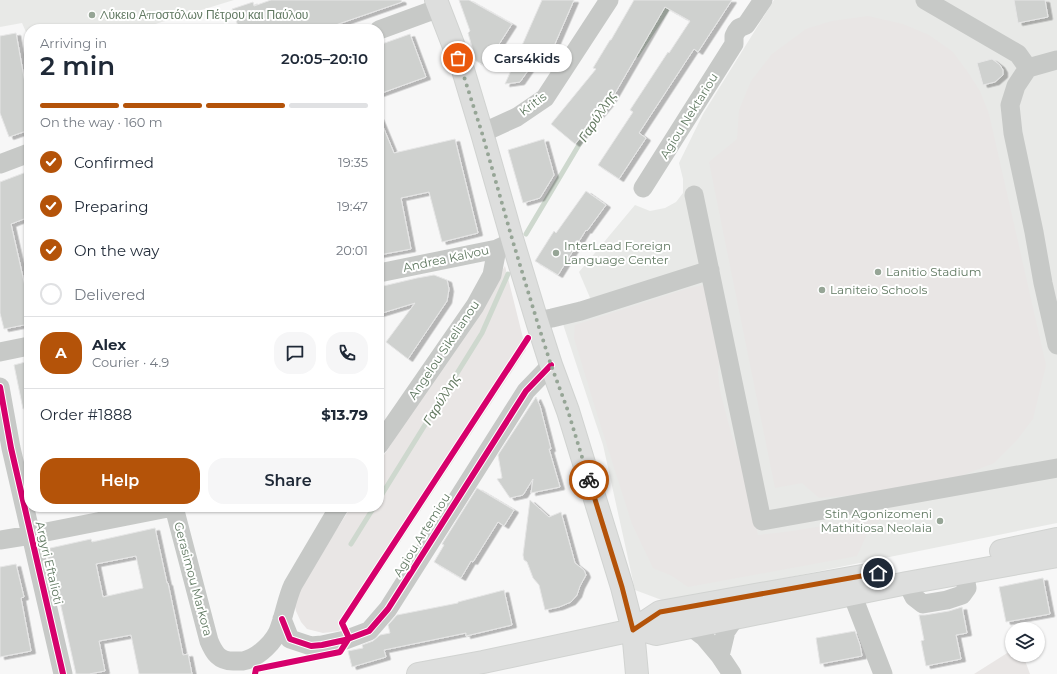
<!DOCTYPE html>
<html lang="en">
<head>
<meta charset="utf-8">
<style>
  :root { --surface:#fff; --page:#f6f6f7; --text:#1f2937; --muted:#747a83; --line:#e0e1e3; --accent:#b45309 }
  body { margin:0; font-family:Montserrat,sans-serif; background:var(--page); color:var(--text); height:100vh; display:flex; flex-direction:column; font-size:15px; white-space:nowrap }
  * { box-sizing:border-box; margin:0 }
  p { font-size:13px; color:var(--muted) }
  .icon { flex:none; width:22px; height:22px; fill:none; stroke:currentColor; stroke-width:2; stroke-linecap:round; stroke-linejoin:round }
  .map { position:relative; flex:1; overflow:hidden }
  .drawer { position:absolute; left:24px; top:24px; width:360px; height:488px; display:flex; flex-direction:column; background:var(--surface); border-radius:16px; box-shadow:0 1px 3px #0004 }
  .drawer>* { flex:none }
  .controls { position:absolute; left:1005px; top:622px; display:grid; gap:8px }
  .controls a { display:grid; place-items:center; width:40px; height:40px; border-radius:50%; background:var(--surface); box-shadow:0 1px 3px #0004; font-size:20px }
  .pin { position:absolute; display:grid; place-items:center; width:34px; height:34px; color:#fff; margin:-17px; border:2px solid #fff; border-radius:50%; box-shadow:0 1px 4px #0007 }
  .courier { position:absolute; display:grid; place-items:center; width:40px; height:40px; margin:-20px; border:3px solid #b45309; border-radius:50%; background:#fff; color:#222; box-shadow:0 1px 5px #0007 }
  .bubble { position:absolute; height:28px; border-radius:14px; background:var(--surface); box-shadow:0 1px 3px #0004; font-size:13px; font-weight:600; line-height:28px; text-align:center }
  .head em { font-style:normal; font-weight:600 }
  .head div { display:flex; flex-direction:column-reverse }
  .head { display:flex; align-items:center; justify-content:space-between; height:68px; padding:0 16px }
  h1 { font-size:26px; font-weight:600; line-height:30px }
  .bar { display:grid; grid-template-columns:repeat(4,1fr); gap:6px 4px; align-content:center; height:48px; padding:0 16px }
  .bar i { height:5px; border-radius:3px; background:var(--line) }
  .bar .selected { background:var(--accent) }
  .bar p { grid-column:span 4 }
  .line { display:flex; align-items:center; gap:10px; padding:0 16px; border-top:1px solid var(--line) }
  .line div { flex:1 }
  .round { display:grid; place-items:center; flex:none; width:42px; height:42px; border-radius:16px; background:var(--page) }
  ol { padding:0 16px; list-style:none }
  li { display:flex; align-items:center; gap:12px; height:44px }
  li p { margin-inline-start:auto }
  li .icon { padding:4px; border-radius:50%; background:var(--accent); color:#fff; stroke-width:4 }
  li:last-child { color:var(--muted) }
  li i { width:22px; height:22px; border:2px solid var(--line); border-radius:50% }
  .cta { display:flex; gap:8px; margin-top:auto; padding:8px 16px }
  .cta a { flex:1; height:46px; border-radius:16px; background:var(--accent); color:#fff; font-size:16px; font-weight:600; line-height:46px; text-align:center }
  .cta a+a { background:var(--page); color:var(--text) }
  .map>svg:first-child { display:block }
  .built { fill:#e8e9e7 }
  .green { fill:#e9e6e5 }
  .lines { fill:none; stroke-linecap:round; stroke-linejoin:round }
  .stream { stroke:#ced8ce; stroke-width:5 }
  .building { fill:#cfd1cf; stroke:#e6e6e6; fill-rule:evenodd; filter:url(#shadow) }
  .major-casing { stroke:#d1d3d1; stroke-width:24 }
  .minor { stroke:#c7c9c7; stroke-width:19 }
  .major { stroke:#dddedd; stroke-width:22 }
  .cycleway-casing { stroke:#fff; stroke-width:8 }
  .cycleway { stroke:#d6006c; stroke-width:6 }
  .done { stroke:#96a596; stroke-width:4; stroke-dasharray:0 7.2 }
  .route { stroke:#b45309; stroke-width:5 }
  .poi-dot { fill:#96a596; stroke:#fff; stroke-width:1.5 }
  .labels { text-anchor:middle; stroke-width:4; stroke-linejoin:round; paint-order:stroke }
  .poi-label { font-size:12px; fill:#617962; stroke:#fff; text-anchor:start }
  .street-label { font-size:12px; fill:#617962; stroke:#fff }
  .water-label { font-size:13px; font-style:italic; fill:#637960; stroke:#fff }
</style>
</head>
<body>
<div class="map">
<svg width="1057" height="674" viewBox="0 0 1057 674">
  <defs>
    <filter id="shadow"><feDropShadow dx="4.5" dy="2.5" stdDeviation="0" flood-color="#0004"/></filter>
  </defs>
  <rect width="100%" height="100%" fill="#f7f7f7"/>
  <path class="built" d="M0,0H234L139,29H29V39L22,23L0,27Z
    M774,0H1057V523L667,602L635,590L603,445L562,321L594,307L579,272L635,205L650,211L665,208L676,202L683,193V179L679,163L703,114Z"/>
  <path class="green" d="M868,16L903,24L929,35L953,52L967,71L980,91L989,114L1046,365L1033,419L1017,440L994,463L946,482L903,491L819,498L802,483L775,488L709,162L737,139L739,110L751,81L772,54L806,29L832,21Z
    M505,266L526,350L349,620L339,631L323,633L307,629L301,622L296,611L293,597L351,507H379V463Z
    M704,285L720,362L718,372L720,391L731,433L737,450L758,535C802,531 845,522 888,513L868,532L857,556L688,587L672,576L653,568L632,524L597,414L574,338L575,325L689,288Z
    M1012,650V655H1023L1030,674H974Z"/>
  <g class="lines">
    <path class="stream" d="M637,55L673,0
      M526,234L583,138L597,117
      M379,499L482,333L508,274
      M351,544L374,507"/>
  </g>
  <path class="building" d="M271,0H401L402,2L324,29H239L232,9L253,2L254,6Z
    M459,0H469L512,24L485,66L476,61L468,33L470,31Z
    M542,0H574L551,53L543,49L520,82L505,84Z
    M634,0H732L698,52L694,49L639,133L646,138L619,179L598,165L633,112L630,110L668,52L669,53L690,21L665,7L610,102L575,144L551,124L596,69L593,68L610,40H611Z
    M1014,0H1045L1048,17L1018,23Z
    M16,33L25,83L29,81V130L9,137L0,113V36Z
    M410,34L426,77L379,94V45Z
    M992,59L1000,65L1003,70V75L995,82L983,85L977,63Z
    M379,117L394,153L455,139L478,233L442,242L429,192L401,198L411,249L379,255Z
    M544,139L554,175L540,198L523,203L508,150Z
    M29,171V217L11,224L25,286L29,285V324L4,329L0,313V182Z
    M586,191L606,205L587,231L586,230L558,275L535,261L554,231L556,233Z
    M434,275L447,280L449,289L447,301L408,359L386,342L415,303L379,314V287L417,278Z
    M29,361V408L23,409L14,365Z
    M536,397L540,406L551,449H549L560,487L531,493L533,479L523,495L510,498L497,479L502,478L498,455Z
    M477,488L514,510L504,526L498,522L473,562L471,561L461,578L434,562L444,545L442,544Z
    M530,500L549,517L561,512L575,563L584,570L586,575L580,586L577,595L571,602L559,607L545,610L539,585L533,578L527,562L524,560L523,555Z
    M155,528L167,583H168L183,655L188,654L192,674H139L131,635L99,641L105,671L89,674H76L58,593H56L46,549L91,539L92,542ZM136,556L143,588L103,597L96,564Z
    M16,564L24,597L21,598L31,651L0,657V567Z
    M1043,578L1050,614L1006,622L999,587Z
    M504,590L512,625L466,636V633L384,650L386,657L352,667L348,651L363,648L362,645L373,641L380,635L390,633L388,625L397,615L458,603V602Z
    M962,607L967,633L956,635L961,659L926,666L921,641L924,640L919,615H925L949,611Z
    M855,631L860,645L862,656L820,664L816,638Z"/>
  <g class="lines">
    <defs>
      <path id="major" d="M436,0L463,70L482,133L513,242L537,321L551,365L568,411L622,587L633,630L637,674
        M1001,551L1057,539
        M633,630L660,612L879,573
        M418,674L483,662L633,630H642L656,634L907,583L1057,556"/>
    </defs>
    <use href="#major" class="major-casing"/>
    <path class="minor" d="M925,0L1018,54L1028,68
      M379,30L439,8
      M1057,60L1028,68L1016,86L1010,105L1013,133L1034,232L1043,283L1057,345
      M482,133L517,117L545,98L609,0
      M0,164L29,153
      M643,188L734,44V36L736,32L739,28L746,25L763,0
      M694,195L762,521L1057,468
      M379,273L497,249L508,244
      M537,321L552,318L581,311L710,270
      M0,352L29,346
      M0,387L11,448L63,674
      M379,445L475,306L492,275L497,249
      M174,507L209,641C214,653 219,661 233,661C236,661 240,661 243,661C258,658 276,641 280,626C285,612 287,598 293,585L339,507
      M0,540L31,535L173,507
      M907,583L914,597L923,604L947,600L962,595L967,588L964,572
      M852,594L883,674
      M282,619L290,639L311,646L322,645L345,640L369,631L388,609L526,391L551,365
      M691,627L704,637L720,656L732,674
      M720,656L726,631L735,618"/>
    <use href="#major" class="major"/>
    <defs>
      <path id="cycleway" d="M0,387L11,448L63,674
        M282,619L290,639L311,646L322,645L345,640L369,631L388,609L526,391L551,365
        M255,674L256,669L340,652L349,638L342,623L528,338"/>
    </defs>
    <use href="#cycleway" class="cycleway-casing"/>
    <use href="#cycleway" class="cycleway"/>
  </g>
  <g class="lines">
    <path class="done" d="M458,58L482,133L513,242L537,321L551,365L568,411L589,480"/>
    <path class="route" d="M589,480L622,587L633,630L660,612L878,573"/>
  </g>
  <g class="poi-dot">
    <circle cx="92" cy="15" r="4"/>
    <circle cx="556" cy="253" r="4"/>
    <circle cx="878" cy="272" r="4"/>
    <circle cx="822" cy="290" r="4"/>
    <circle cx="940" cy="521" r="4"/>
  </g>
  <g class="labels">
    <g class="poi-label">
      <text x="100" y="19">Λύκειο Αποστόλων Πέτρου και Παύλου</text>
      <text x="564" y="250">InterLead Foreign<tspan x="564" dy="14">Language Center</tspan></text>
      <text x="886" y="276">Lanitio Stadium</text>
      <text x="830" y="294">Laniteio Schools</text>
      <text x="932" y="518" text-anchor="end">Stin Agonizomeni<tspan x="932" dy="14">Mathitiosa Neolaia</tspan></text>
    </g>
    <g class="street-label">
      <text transform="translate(533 104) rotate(-37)" y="4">Kritis</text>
      <text transform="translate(689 116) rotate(-58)" y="4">Agiou Nektariou</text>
      <text transform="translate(446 259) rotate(-12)" y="4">Andrea Kalvou</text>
      <text transform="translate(444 350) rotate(-56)" y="4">Angelou Sikelianou</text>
      <text transform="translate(422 535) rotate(-58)" y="4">Agiou Artemiou</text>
      <text transform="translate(49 563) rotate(77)" y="4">Argyri Eftalioti</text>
      <text transform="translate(193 579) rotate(75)" y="4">Gerasimou Markora</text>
    </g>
    <g class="water-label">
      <text transform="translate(597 116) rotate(-57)" y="5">Γαρύλλης</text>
      <text transform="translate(441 399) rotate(-58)" y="5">Γαρύλλης</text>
    </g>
  </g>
</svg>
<div class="controls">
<a><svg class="icon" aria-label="layers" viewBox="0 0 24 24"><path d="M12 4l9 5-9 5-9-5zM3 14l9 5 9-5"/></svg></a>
</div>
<div class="pin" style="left:458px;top:58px;background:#ea580c"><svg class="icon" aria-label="bag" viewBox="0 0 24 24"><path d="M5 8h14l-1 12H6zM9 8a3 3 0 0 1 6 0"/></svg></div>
<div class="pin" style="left:878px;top:573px;background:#1f2937"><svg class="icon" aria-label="home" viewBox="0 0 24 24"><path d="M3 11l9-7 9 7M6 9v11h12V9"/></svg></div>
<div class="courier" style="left:589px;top:480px"><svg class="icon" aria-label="bike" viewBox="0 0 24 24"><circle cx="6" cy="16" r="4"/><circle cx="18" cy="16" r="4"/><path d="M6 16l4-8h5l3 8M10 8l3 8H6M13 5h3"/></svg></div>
<div class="bubble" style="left:482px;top:44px;width:90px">Cars4kids</div>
<section class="drawer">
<div class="head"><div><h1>2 min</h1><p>Arriving in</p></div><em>20:05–20:10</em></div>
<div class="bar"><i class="selected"></i><i class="selected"></i><i class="selected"></i><i></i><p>On the way · 160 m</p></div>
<ol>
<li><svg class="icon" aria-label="check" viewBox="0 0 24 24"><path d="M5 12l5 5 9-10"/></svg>Confirmed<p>19:35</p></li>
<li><svg class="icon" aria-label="check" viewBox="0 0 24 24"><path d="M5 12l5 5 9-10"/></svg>Preparing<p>19:47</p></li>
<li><svg class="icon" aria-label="check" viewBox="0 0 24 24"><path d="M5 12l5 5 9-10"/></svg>On the way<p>20:01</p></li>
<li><i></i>Delivered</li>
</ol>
<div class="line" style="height:72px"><b class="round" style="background:var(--accent);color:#fff">A</b><div><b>Alex</b><p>Courier · 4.9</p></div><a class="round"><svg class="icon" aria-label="chat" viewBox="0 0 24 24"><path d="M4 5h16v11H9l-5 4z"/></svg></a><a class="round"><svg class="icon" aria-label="phone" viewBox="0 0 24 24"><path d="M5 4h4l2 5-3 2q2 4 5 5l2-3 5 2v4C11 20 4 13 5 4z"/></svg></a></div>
<div class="line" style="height:52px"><div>Order #1888</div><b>$13.79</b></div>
<div class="cta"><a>Help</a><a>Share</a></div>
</section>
</div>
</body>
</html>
